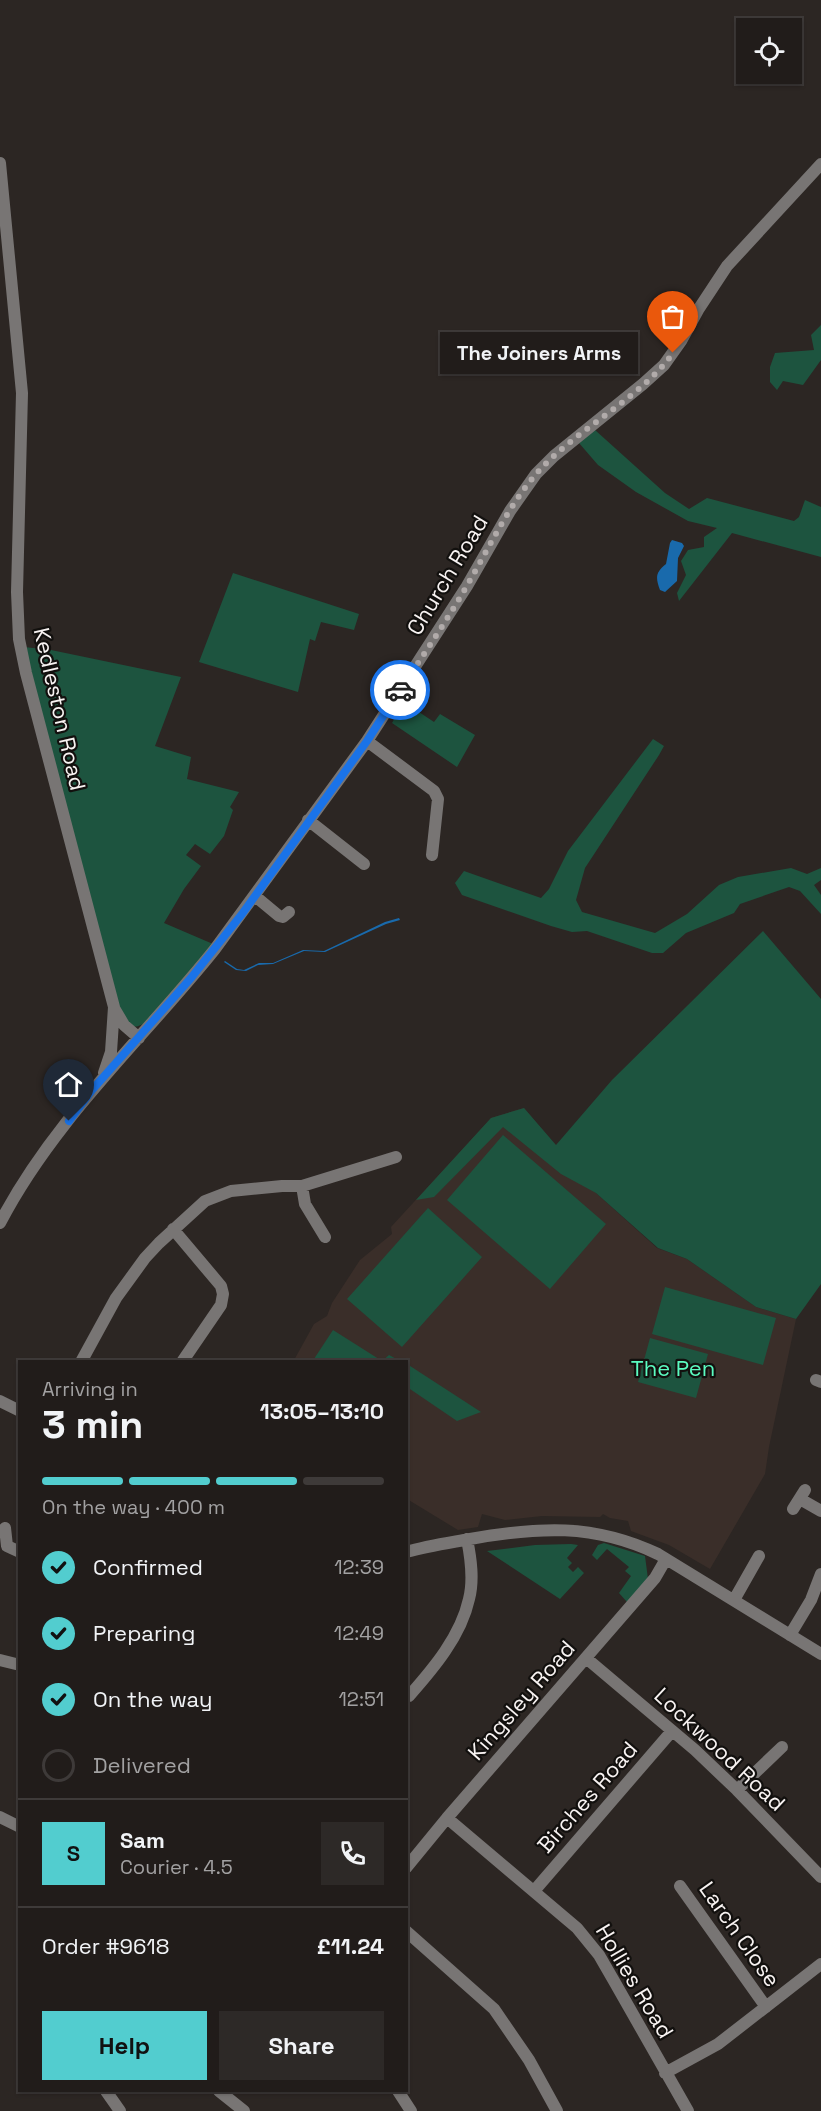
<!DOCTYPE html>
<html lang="en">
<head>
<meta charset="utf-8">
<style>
  :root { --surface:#211c1a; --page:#2d2927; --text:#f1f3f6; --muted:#a2a1a2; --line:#3e3a39; --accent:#52cdcf }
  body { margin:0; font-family:"Space Grotesk",sans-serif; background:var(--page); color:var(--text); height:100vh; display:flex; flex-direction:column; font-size:22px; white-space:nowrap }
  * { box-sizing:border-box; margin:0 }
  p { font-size:20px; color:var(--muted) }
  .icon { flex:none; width:33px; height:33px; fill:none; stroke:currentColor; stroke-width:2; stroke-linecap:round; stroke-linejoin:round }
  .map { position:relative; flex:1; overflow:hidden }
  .details { position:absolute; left:18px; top:1360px; width:390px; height:732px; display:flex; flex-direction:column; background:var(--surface); border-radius:0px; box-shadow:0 2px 4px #0004,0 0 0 2px var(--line) }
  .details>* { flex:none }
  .fabs { position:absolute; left:736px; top:18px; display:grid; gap:12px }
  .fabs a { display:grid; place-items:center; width:66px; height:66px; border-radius:0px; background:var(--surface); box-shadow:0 2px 4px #0004,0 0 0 2px var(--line); font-size:30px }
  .pin { position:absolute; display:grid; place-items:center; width:51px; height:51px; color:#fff; margin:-62px -26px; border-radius:50% 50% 50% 0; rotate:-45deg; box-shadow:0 0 6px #0007 }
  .pin .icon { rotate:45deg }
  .courier { position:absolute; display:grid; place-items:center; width:60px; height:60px; margin:-30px; border:4px solid #1a73e8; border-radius:50%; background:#fff; color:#222; box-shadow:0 2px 8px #0007 }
  .bubble { position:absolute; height:42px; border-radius:0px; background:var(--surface); box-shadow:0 2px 4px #0004,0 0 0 2px var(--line); font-size:20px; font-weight:700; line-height:42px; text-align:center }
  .head em { font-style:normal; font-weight:700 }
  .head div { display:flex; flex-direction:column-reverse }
  .head { display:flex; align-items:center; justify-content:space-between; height:102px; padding:0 24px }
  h1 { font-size:39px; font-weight:700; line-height:45px }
  .bar { display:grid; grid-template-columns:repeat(4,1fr); gap:9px 6px; align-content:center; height:72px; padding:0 24px }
  .bar i { height:8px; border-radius:4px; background:var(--line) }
  .bar .current { background:var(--accent) }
  .bar p { grid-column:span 4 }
  .line { display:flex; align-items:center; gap:15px; padding:0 24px; border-top:2px solid var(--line) }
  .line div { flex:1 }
  .round { display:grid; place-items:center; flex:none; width:63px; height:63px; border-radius:0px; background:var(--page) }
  ol { padding:0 24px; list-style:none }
  li { display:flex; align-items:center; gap:18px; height:66px }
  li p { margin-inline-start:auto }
  li .icon { padding:6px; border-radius:50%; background:var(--accent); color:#111; stroke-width:4 }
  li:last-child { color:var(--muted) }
  li i { width:33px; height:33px; border:3px solid var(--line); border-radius:50% }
  .cta { display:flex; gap:12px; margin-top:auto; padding:12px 24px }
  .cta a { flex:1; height:69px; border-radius:0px; background:var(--accent); color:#111; font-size:24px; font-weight:700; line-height:69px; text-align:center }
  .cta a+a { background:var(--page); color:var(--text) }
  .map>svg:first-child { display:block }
  .built { fill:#3a2e29 }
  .green { fill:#1d543f }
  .water { fill:#196aac }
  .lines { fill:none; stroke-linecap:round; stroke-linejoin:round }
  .minor { stroke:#787574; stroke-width:12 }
  .done { stroke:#b1abaa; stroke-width:6; stroke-dasharray:0 10.8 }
  .route { stroke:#1a73e8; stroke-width:8 }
  .labels { text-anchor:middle; stroke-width:4.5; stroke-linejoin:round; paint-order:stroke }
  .street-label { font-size:22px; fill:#f8f3f2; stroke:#12100e }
  .park-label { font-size:22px; fill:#5bfbc0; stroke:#12100e }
</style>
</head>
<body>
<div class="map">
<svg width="821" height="2111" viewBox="0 0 821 2111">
  <rect width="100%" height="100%" fill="#2c2623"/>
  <path class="built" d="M524,1108L596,1193L657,1248L687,1259L756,1307L796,1319L769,1447L765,1474L710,1569L669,1545L631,1531L628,1521L610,1518L603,1514L600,1517L542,1516L505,1520L482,1514L478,1527L458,1530L407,1499L406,1362H293L314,1324L327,1316L332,1303L360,1260L392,1234L391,1227L491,1118Z"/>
  <path class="green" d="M821,325V360L803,385L783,381L777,390L770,382V367L775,353L814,350L811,335Z
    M595,430L665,493L689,509L707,498L794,521L799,517L805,500L821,507V557L732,533L679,601L677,593L686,575L681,561L688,550L704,547V537L717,528L688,521L636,492L598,465L579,443Z
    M233,573L359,614L354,630L321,622L315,641L310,639L298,692L199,662Z
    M24,647L51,650L181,677L155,746L191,757L187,779L239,792L230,807L233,810L224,836L210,854L195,844L186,855L201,866L184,889L164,923L213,944L150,1019C131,1034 128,1025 118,1008Z
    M404,702L434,722L440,714L475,735L457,767L392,723Z
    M653,739L664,746L659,755L585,868L576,900L582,912L655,933L687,914L719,885L738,877L791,868L807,874L821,868V880L814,885L821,895V914L800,891L789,887L740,904L734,913L686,933L663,953H652L587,931L572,932L551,926L462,895L455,883L464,871L541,898L549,889L568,851Z
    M763,931L821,999V1284L796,1319L756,1307L687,1259L658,1248L596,1193L561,1174L503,1127L434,1197L416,1200L491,1118L524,1108L556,1145L612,1080Z
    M503,1135L606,1224L550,1289L447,1200Z
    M428,1208L482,1257L402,1347L347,1299Z
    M665,1287L776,1318L763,1365L652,1334Z
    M333,1330L382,1361L389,1355L402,1362H312Z
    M650,1338L708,1354L696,1398L638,1382Z
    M407,1364L481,1412L457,1421L407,1387Z
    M604,1543L645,1556L648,1579L627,1602L619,1593L631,1576L625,1571L629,1567L607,1549L597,1560L592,1555L598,1545Z
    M571,1544L578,1545L567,1558L572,1563L568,1567L573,1572L578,1567L584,1573L560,1599L487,1551L535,1545Z"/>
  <path class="water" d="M672,540L682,543L684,546L678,558L677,581L665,592L660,590C655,577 656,572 666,564L670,543Z
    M399,918L400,920L386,924L325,952L304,951L273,964L258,965L246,971L236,970L224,962L225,961L237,969L244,970L259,963H273L303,950L324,951L385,922Z"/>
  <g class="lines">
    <path class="minor" d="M0,163L22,393L17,592L19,639L26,673L114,1007L111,1052L104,1073
      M367,741L434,791L438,799L432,855
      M308,820L364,864
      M255,896L279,916L283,917L289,912
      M114,1008L124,1025L139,1038
      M302,1186L305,1204L325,1237
      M0,1223C54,1119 143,1039 215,949L367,741L467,586L510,511L536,474L554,456L643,384L664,365L681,341L698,310L727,266L821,164
      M173,1229L221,1286L223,1294L221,1305L182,1362
      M81,1362L116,1298L145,1258L159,1243L205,1201L231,1191L282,1186H302L396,1157
      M816,1380L821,1382
      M0,1401L20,1411
      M800,1499L821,1511
      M793,1509L805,1490
      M5,1528L7,1546L20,1552
      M406,1552C427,1546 448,1543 470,1539C538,1527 593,1523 658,1554L821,1654
      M734,1600L759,1556
      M790,1635L811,1600L821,1574
      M586,1658L695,1750L737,1790L821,1877
      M0,1660L20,1665
      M409,1696C433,1669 461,1636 469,1599C474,1580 471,1559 467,1539
      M737,1790L782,1747
      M0,1817L20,1827
      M447,1818L577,1928L599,1955L614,1981L688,2111
      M406,1868L447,1818L655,1578L666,1559
      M680,1886L766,2007
      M534,1891L672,1731
      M406,1931L494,2009L529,2060L557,2111
      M665,2073L718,2044L821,1964
      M106,2091L120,2111
      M219,2091L244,2111
      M398,2091L411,2111"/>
  </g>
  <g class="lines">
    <path class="done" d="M400,690C424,654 448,619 469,582C490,546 509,505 537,473C576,429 639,400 673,353"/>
    <path class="route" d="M69,1121L92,1090L191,978L242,914L367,741L400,690"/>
  </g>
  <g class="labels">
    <g class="street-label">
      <text transform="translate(447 575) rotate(-59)" y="8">Church Road</text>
      <text transform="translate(60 709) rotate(77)" y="8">Kedleston Road</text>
      <text transform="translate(521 1700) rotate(-49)" y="8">Kingsley Road</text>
      <text transform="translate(720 1749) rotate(43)" y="8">Lockwood Road</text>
      <text transform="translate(587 1797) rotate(-49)" y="8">Birches Road</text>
      <text transform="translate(740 1934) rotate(55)" y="8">Larch Close</text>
      <text transform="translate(635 1981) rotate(59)" y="8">Hollies Road</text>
    </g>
    <g class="park-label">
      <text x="673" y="1376">The Pen</text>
    </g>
  </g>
</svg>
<div class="fabs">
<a><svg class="icon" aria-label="locate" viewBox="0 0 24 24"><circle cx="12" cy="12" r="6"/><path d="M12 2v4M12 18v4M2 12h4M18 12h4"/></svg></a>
</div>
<div class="pin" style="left:673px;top:353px;background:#ea580c"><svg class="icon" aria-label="bag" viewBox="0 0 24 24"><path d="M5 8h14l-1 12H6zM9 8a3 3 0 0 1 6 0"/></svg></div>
<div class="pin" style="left:69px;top:1121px;background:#1f2937"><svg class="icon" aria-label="home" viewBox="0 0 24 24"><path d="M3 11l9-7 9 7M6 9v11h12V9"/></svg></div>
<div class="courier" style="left:400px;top:690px"><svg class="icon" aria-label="car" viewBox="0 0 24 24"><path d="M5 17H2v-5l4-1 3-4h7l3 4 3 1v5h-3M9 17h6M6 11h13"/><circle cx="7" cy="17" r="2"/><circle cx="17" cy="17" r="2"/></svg></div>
<div class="bubble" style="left:440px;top:332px;width:198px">The Joiners Arms</div>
<section class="details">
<div class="head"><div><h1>3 min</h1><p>Arriving in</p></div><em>13:05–13:10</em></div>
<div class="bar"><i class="current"></i><i class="current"></i><i class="current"></i><i></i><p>On the way · 400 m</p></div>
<ol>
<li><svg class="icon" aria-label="check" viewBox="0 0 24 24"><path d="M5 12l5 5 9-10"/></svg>Confirmed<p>12:39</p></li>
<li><svg class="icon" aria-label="check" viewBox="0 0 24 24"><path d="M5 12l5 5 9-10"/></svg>Preparing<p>12:49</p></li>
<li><svg class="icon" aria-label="check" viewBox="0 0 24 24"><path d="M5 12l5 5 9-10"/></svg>On the way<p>12:51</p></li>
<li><i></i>Delivered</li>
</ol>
<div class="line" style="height:108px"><b class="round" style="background:var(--accent);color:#111">S</b><div><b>Sam</b><p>Courier · 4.5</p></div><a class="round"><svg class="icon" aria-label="phone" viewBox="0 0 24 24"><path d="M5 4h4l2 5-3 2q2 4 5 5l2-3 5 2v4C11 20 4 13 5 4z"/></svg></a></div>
<div class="line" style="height:78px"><div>Order #9618</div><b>£11.24</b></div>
<div class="cta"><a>Help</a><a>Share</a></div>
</section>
</div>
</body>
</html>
